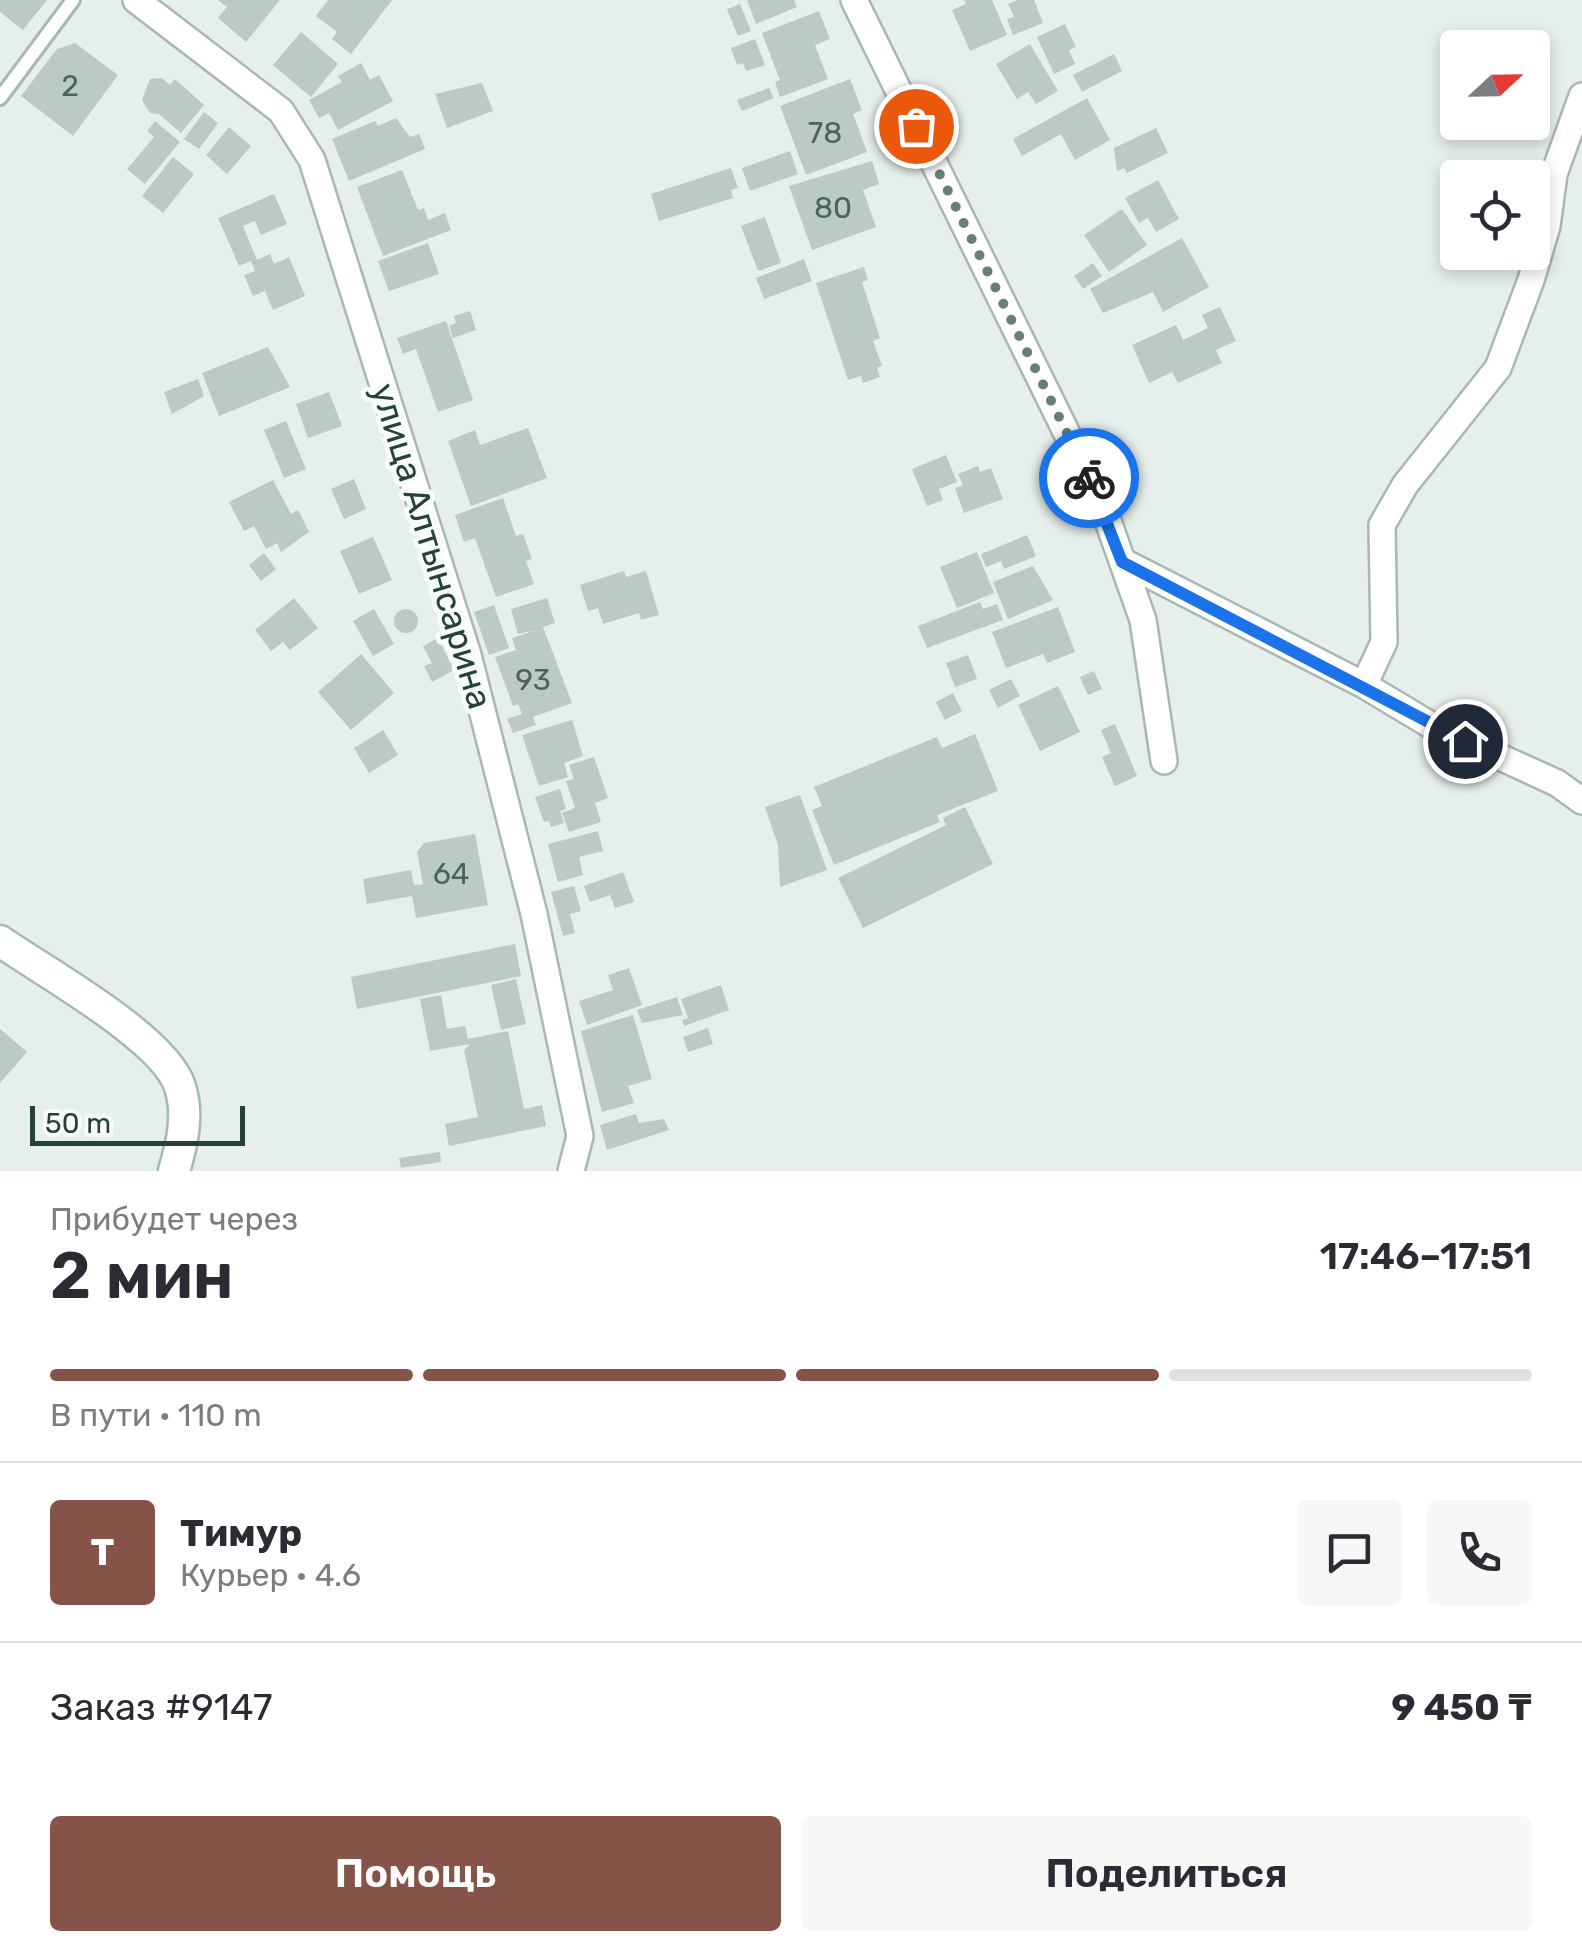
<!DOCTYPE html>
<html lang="ru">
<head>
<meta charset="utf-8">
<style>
  :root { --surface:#fff; --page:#f7f7f7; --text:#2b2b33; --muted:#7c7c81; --line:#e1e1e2; --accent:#855347 }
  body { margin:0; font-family:Rubik,sans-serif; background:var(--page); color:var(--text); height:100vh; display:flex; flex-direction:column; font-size:38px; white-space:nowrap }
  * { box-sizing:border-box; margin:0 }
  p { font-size:32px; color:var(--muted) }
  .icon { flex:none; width:55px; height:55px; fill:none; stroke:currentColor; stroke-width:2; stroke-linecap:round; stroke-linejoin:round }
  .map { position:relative; height:1171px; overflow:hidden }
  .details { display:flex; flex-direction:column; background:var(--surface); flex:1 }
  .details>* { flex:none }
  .needle { width:65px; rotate:68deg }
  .controls { position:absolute; left:1440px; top:30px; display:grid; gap:20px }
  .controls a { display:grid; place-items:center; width:110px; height:110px; border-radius:10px; background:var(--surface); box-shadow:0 5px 15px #0003; font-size:50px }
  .scale { position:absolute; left:30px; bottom:25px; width:215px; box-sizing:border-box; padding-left:10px; border:5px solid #24423a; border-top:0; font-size:28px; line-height:35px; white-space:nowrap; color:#24423a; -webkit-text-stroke:8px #f7fbf9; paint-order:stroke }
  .pin { position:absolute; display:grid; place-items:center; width:85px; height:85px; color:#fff; margin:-42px; border:5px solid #fff; border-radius:50%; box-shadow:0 2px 10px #0007 }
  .courier { position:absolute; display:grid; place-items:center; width:100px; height:100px; margin:-50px; border:8px solid #1a73e8; border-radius:50%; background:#fff; color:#222; box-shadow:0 2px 12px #0007 }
  .overview em { font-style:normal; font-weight:600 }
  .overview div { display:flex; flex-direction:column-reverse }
  .overview { display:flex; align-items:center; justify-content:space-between; height:170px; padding:0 50px }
  h1 { font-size:65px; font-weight:600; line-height:75px }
  .bar { display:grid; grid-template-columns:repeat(4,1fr); gap:15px 10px; align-content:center; height:120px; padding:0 50px }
  .bar i { height:12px; border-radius:8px; background:var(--line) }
  .bar .on { background:var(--accent) }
  .bar p { grid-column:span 4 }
  .line { display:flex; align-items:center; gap:25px; padding:0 50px; border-top:2px solid var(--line) }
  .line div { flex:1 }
  .round { display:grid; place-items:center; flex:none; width:105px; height:105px; border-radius:10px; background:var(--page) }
  .action { display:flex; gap:20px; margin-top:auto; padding:20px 50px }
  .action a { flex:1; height:115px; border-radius:10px; background:var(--accent); color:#fff; font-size:40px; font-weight:600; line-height:115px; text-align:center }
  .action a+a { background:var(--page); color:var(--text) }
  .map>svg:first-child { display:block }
  .building { fill:#bbcac4 }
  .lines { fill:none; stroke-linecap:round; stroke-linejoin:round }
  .lane-casing { stroke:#a8b8b2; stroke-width:18 }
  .street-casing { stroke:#a8b8b2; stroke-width:30 }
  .secondary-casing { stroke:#a4bbb3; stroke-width:35 }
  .lane { stroke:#fff; stroke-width:12 }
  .street { stroke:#fff; stroke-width:25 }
  .secondary { stroke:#fff; stroke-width:30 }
  .done { stroke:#687f78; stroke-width:10; stroke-dasharray:0 18 }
  .route { stroke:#1a73e8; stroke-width:12 }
  .labels { text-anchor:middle; stroke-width:10; stroke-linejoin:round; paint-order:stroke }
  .number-label { font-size:30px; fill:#4a645c }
  .street-label { font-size:35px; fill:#24423a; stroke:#f7fbf9 }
</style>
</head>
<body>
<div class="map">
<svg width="1582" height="1171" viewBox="0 0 1582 1171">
  <rect width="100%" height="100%" fill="#e6efeb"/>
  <path class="building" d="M0,0H47L23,30L0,12Z
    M218,0H280L246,42L218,18L227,7Z
    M328,0H392L351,54L332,39L337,32L316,16Z
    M747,0H794L797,7L756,24Z
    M964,0H992L1007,35L970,51L952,10L966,4Z
    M1018,0H1034L1043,23L1013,35L1007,19L1014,17L1008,4Z
    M740,4L751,31L738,36L727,9Z
    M819,11L830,39L815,45L828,79L780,97L775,82L780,80L762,33Z
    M1065,24L1076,47L1069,50L1075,64L1054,74L1037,37Z
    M301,32L338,64L311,97L273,65Z
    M755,39L765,65L746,71L743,63L737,65L731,48Z
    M75,43L118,75L73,136L21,96L57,49Z
    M1030,44L1058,91L1036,104L1028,92L1017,99L996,64Z
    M1114,54L1122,71L1082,92L1073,75Z
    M361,63L370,80L379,75L393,101L338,130L329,113L319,118L309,100L342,82L338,76Z
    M162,78L170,85L175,79L204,105L181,133L159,114L150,113L142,100L150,79Z
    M850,79L862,110L853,114L867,152L806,175L780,106Z
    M482,83L493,111L447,128L435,94Z
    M769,88L774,98L742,111L737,100Z
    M1087,98L1110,140L1075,160L1061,134L1022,156L1013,139Z
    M204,112L218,123L199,149L184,139Z
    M396,118L410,137L419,134L425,149L349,181L332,139L375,121L378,126Z
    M155,121L180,142L145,184L127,169L154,137L147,131Z
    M229,127L251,146L227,174L206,155Z
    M1156,128L1168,153L1127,173L1124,168L1117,171L1114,148Z
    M790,151L798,174L750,191L742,168Z
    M173,157L194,174L163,213L142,196Z
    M872,161L879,184L863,190L876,227L812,250L789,186Z
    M731,168L738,188L731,190L733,198L659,221L651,194Z
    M402,170L418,210L424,208L428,220L445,213L451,230L383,256L357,187Z
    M1158,180L1179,219L1156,232L1148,218L1139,223L1125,198Z
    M274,194L287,224L261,235L255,221L243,226L257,260L270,254L274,264L289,257L305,296L273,310L265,291L253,296L244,275L255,271L251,261L239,266L218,218Z
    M1122,209L1147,245L1109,272L1084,235Z
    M765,217L781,263L758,271L741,226Z
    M1182,238L1209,287L1163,312L1153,292L1103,313L1090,289Z
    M428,243L439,274L389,291L378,261Z
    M804,259L812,281L764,299L756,278Z
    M1093,263L1102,276L1083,289L1074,276Z
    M864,267L868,280L862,282L880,338L873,341L882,366L877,368L880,377L863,383L861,376L848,380L816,283Z
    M1220,307L1236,341L1216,350L1222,363L1178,383L1172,372L1149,383L1132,345L1176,325L1183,340L1208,328L1202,315Z
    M470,311L476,330L453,338L449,326L456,323L454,316Z
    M446,321L473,400L438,412L416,349L403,354L397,338Z
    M268,347L290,387L219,416L202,373Z
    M198,379L204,396L172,414L164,392Z
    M329,392L342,426L308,438L296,404Z
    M286,421L306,469L284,478L264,430Z
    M528,428L547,478L471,506L448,441L475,430L480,445Z
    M946,455L957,482L939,489L943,500L927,506L912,469Z
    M978,466L980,472L991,468L1003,499L964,513L955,488L963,485L958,474Z
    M354,479L366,509L344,519L331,489Z
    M273,480L291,514L298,510L309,532L281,552L277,543L266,549L254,526L244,531L229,502Z
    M503,498L516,536L523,534L532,559L526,561L534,584L496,597L475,538L464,542L455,515Z
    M1027,535L1036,556L1004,569L1001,561L986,567L981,554Z
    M373,537L392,580L359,594L340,551Z
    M977,552L994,593L957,608L940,567Z
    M264,553L276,569L261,581L249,565Z
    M1033,566L1053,600L1008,619L993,582Z
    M624,571L626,577L646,571L659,615L641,620L639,613L603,624L598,608L588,611L580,585Z
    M294,598L318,628L290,650L283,642L271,651L255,630Z
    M547,598L555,623L543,627L572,703L533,717L536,725L513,733L507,719L522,714L518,704L513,706L495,657L516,650L512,638L536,630L518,634L511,609Z
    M980,602L983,609L997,604L1003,620L927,648L918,626Z
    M494,605L509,648L489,655L474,612Z
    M1058,607L1075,652L1047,663L1043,654L1006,668L992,632Z
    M374,609L394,644L373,656L353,621Z
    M394 621a12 12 0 1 1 24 0a12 12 0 1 1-24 0Z
    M438,638L454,670L432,682L424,666L432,663L423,646Z
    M361,654L394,693L351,730L318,692Z
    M968,655L977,679L955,687L946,663Z
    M1094,671L1102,689L1088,695L1080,677Z
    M1011,679L1020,696L998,708L989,690Z
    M1058,686L1080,732L1040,751L1018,705Z
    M953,693L962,711L945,720L936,702Z
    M572,720L583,756L564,763L568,777L539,786L522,735Z
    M1115,724L1137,776L1115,786L1102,757L1111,753L1101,730Z
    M383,730L398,755L369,773L354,748Z
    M975,734L998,791L937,815L940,822L834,865L812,810L822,806L814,787L937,737L942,748Z
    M594,757L608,798L595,803L601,822L569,832L562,813L575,808L566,781L574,779L569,765Z
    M560,789L566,809L560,811L564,823L551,827L549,821L544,822L535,797Z
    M800,795L827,870L780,887L778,845L765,807Z
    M965,807L993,864L863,928L838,878L946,825L943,818Z
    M598,831L603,851L579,857L583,875L558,882L548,844Z
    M475,834L488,905L416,918L412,896L367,904L363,879L411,870L414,885L423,884L417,852L424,843Z
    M623,872L634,902L615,908L610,895L590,902L584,886Z
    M574,886L581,911L570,914L575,933L563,936L551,892Z
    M515,944L521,976L357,1009L351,977Z
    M629,968L642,1005L587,1025L579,1001L613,990L608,975Z
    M516,979L526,1024L501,1030L491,985Z
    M721,985L729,1010L684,1026L682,1020L688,1018L681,999Z
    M441,995L447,1029L465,1026L468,1039L508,1031L524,1109L542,1105L546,1126L449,1146L445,1124L478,1117L464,1050L470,1044L430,1051L420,999Z
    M677,997L683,1015L642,1023L637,1010Z
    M633,1015L652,1079L628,1086L634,1103L602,1112L581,1031Z
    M708,1028L713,1044L688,1052L683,1037Z
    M0,1029L27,1052L0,1083Z
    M636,1114L639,1123L664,1119L669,1130L607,1150L600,1125Z
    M440,1152L441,1162L401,1168L399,1158Z"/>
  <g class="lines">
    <defs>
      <path id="lane" d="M0,98L73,0"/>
      <path id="street" d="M136,0L281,111L312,160L468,655L534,914L580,1136L571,1171
        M854,0L1103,507L1143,620L1164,761
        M1122,561L1364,685L1434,727L1557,783L1582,801
        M1364,685L1384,642L1382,525L1405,485L1498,368L1531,280L1547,226L1554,174L1582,96"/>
      <path id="secondary" d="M0,941C43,971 166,1039 180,1087C189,1115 182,1144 174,1171"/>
    </defs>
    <use href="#lane" class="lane-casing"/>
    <use href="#street" class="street-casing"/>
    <use href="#secondary" class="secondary-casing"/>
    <use href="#lane" class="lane"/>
    <use href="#street" class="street"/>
    <use href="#secondary" class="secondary"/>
  </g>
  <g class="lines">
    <path class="done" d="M916,126L1089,478"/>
    <path class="route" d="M1089,478L1122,562L1465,741"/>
  </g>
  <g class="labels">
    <g class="number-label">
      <text x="70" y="96">2</text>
      <text x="825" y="143">78</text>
      <text x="833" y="218">80</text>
      <text x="533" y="690">93</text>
      <text x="451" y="884">64</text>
    </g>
    <g class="street-label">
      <text transform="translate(432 546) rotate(73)" y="12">улица Алтынсарина</text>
    </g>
  </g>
</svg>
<div class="controls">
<a><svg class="needle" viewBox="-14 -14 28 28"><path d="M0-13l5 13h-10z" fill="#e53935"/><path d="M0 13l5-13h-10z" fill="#7c7c81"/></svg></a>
<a><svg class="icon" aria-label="locate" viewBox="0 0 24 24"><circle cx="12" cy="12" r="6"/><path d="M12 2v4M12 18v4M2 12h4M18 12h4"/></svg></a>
</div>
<div class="scale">50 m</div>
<div class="pin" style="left:916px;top:126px;background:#ea580c"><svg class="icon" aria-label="bag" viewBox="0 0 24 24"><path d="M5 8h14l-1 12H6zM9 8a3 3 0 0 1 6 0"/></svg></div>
<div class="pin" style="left:1465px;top:741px;background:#1f2937"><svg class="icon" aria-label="home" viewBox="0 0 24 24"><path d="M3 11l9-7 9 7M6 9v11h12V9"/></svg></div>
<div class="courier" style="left:1089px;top:478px"><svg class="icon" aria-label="bike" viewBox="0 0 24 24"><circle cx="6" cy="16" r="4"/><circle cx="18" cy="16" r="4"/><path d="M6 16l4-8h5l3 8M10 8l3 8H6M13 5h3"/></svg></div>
</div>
<section class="details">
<div class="overview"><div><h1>2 мин</h1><p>Прибудет через</p></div><em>17:46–17:51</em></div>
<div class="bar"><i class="on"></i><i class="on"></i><i class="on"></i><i></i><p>В пути · 110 m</p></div>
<div class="line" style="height:180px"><b class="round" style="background:var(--accent);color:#fff">Т</b><div><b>Тимур</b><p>Курьер · 4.6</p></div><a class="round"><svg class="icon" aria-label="chat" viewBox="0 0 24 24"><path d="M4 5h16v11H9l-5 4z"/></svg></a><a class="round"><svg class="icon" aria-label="phone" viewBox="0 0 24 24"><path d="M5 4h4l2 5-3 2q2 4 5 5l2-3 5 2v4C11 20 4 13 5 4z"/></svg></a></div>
<div class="line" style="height:130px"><div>Заказ #9147</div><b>9 450 ₸</b></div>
<div class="action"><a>Помощь</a><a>Поделиться</a></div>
</section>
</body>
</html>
